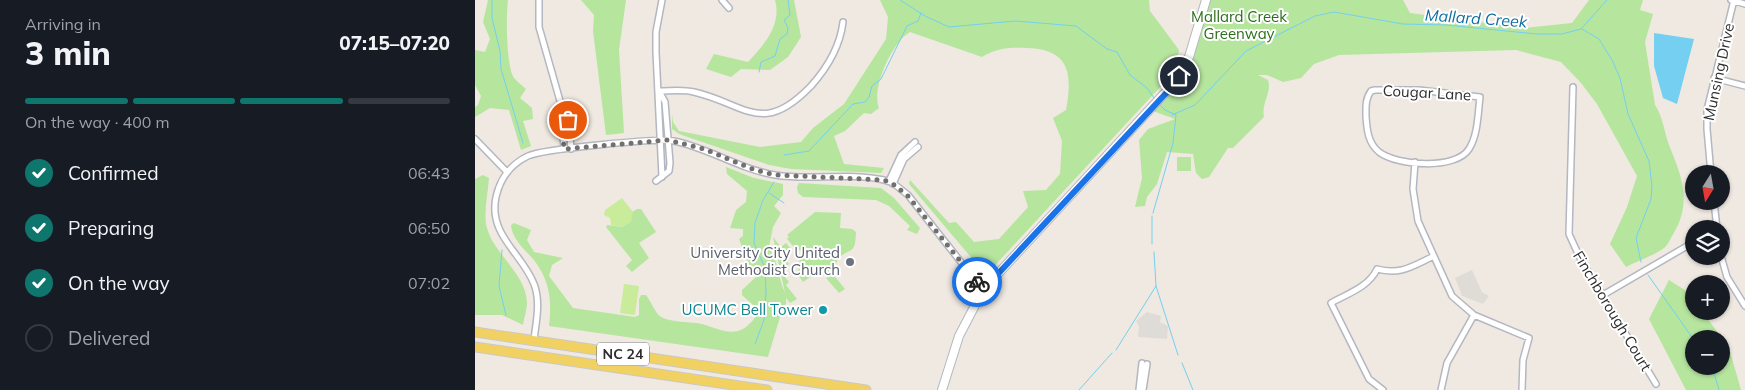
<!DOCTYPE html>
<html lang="en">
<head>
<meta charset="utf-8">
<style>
  :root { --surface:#171b24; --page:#242831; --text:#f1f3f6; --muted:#9ea1a6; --line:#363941; --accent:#0f766e }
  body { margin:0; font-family:Mulish,sans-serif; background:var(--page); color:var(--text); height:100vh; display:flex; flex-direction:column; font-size:19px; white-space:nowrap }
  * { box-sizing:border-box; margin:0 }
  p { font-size:16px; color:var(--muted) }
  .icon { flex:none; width:28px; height:28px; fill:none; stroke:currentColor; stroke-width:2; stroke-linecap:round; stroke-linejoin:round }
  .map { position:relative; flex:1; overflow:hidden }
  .sheet { display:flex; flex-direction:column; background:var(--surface); width:475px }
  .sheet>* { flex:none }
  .needle { width:32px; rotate:191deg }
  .controls { position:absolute; left:1210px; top:165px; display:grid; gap:10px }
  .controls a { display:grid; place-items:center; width:45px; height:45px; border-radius:50%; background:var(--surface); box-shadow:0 1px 4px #0004; font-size:25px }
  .pin { position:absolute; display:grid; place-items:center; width:42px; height:42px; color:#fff; margin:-21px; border:2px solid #fff; border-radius:50%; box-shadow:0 1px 5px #0007 }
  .courier { position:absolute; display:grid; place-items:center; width:50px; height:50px; margin:-25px; border:4px solid #1a73e8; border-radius:50%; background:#fff; color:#222; box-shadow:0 1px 6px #0007 }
  .summary em { font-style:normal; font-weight:800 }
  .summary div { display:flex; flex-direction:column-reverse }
  .summary { display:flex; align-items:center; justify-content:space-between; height:85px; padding:0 25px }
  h1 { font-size:32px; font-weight:800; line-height:38px }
  .bar { display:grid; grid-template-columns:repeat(4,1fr); gap:8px 5px; align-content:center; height:60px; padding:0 25px }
  .bar i { height:6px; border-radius:4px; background:var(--line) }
  .bar .selected { background:var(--accent) }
  .bar p { grid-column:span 4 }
  ol { padding:0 25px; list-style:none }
  li { display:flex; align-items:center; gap:15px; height:55px }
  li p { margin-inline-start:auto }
  li .icon { padding:5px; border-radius:50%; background:var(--accent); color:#fff; stroke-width:4 }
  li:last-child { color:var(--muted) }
  li i { width:28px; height:28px; border:2px solid var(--line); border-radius:50% }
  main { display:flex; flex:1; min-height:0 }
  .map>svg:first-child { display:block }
  .green { fill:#b6e59e; fill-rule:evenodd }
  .pitch { fill:#c9ec9a }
  .plaza { fill:#dfdcd8 }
  .water { fill:#75cff0 }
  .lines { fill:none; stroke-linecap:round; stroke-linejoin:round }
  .stream { stroke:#75cff0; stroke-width:1 }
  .minor-casing { stroke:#b4b7c1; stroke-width:8 }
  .secondary-casing { stroke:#b4b7c1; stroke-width:10 }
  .primary-casing { stroke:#c9c9c9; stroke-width:11 }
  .minor { stroke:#fff; stroke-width:5 }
  .secondary { stroke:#fff; stroke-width:8 }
  .primary { stroke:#f2d163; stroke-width:9 }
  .done { stroke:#726f6d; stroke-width:5; stroke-dasharray:0 9 }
  .route { stroke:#1a73e8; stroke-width:6 }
  .worship-dot { fill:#6b7280; stroke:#fff; stroke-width:2 }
  .culture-dot { fill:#0f9aa8; stroke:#fff; stroke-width:2 }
  .labels { text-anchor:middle; stroke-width:4; stroke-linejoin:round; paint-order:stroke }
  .shield { fill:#fff; stroke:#6d6d6d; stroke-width:1 }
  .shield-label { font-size:14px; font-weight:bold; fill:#2e2e2e }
  .park-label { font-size:15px; fill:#2c6e1b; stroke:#fff }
  .street-label { font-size:15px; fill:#2e2e2e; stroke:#fff }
  .worship-label { font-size:15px; fill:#5b616d; stroke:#fff; text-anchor:end }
  .culture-label { font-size:15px; fill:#0d838f; stroke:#fff; text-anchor:end }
  .water-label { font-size:16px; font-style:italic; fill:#0d6fa3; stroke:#fff }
</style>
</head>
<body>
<main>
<section class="sheet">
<div class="summary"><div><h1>3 min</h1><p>Arriving in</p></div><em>07:15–07:20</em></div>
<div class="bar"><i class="selected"></i><i class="selected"></i><i class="selected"></i><i></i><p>On the way · 400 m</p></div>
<ol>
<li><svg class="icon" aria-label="check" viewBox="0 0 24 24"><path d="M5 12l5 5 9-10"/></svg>Confirmed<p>06:43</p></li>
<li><svg class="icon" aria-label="check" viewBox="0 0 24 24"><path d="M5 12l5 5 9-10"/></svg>Preparing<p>06:50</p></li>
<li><svg class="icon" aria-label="check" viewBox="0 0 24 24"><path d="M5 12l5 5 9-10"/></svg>On the way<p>07:02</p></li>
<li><i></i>Delivered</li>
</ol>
</section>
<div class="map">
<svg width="1270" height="390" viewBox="0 0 1270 390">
  <rect width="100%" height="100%" fill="#efe9e1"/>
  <path class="green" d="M13,0H33C31,16 31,65 39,78C42,82 47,85 51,89L45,98L57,108L58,119L48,121L56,146L46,150L34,110L15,108L0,117V107L3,105L6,96L0,85V50L10,52L15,39L8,22Z
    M106,0H151L144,50L149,133L131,135L118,31L119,15Z
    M300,0H319L326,37L313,57L295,70L266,69L256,77L231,69L239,54L273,62C289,45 307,25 300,0Z
    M405,0H674L675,11L704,50L700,71L511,275L434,184L435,180L474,223L481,222L499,242L524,239L553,207L548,191L571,190L585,174L587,141L578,118L591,110C598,73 594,49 552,48C534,47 522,48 507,57L435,32C417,42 396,88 404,108L396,114L389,113L370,131L359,136L369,164L409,168L406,173L316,169L294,165L204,134L197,129V114L198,122L204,131L285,147L326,142L338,128L369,104L411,39L413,17Z
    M731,0H928L935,13L1049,28L1097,23L1114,0H1168L1165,10L1178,14L1170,42L1180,105C1188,117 1189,131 1194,145C1207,177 1218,203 1197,236C1195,240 1192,246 1189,248C1178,256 1162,261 1151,267L1135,244L1152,207L1162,176L1122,104L1106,83L1086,62L1041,50L864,55L839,64L826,78L808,82L792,75H783L793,80C797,93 786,103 789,117L758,148H753L734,177L727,179L721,173L718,154L692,152L682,184L672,197L670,206L660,207L667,178L664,140L673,129L700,119L675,110L708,70Z
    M702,157H716V171H702Z
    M251,167L279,178L308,184V195L299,206L306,213L298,227L294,247C303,261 303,277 310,293L298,237L306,247L311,243L315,248L307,255L314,264L305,271L314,282L311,285L322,299L315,303L311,298V304L308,307L293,357L74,326C77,301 75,281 59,260C50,250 37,239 36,225L39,223L56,230L52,240L59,252L88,258L77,265L74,276L98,308L160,317L164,315V299L166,295H171C176,301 180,313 186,317C196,322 211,322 222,323C244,327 262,344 281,316L278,305L267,295V290L281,277L271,258L264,239L268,236V229L255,228L261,210L271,202L272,191L252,174Z
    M8,175L14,178C13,193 9,209 11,224C17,254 50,271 52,302C52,310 49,318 48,325L27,315H0V179Z
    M324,183L406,188L419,198L445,228L442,234L432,230L435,226L414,206L401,200L328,197L323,193L322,187Z
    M162,209H166L181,232L164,243L174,258L157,272L151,266L157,260L131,227L132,225L148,227L157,212Z
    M340,212L366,213L365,228L377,229L381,232C380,255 377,247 363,258L361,264L349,275L345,270L328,282L323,275L325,256L328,254L320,245L318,246L312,239L314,237L312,235Z
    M357,273L370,289L364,293L351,278Z
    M1194,280C1209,290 1219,292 1219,311H1227L1254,348L1266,390H1211L1174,319ZM1219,339H1246V366H1219Z"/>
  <path class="pitch" d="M147,198L158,212L156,222L148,227L136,225L135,218L129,215L130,210Z
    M149,284L164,286L160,315L145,313Z"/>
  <path class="plaza" d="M997,270L1007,292L1014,296L1008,304L987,296L980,278Z
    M672,312L686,316L685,322L693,326L692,339L663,337L664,327L661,321Z"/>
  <path class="water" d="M1179,33L1219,39L1202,104L1188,98L1179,66Z"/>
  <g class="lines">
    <path class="stream" d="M17,0V18L25,51L26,69L48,143
      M425,0L450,16L474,27L540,21L601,26L632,49L642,52L655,75L672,88L679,98
      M1107,29L1124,39L1137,60L1145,78L1153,114L1174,161L1177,186L1176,199L1161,238L1166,262
      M284,72L286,62L300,56L305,39L312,34L313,28L309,20L315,15L313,0
      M697,115L720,105L771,51L840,16L859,12L928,24L971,25L1062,34H1087L1106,29L1132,0
      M309,155L334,151L378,104L390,102L394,97L397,86L406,79L432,26L443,21L446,13
      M294,193L309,203
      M678,213L698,143L701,115L690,110L683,103
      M677,216V244
      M27,250L24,286L31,315
      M679,252L681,286L703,355
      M1173,275L1219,340
      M280,344L289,320L291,292L290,268L279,243L280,223L288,200L299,182
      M641,350L681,286
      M707,363L718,390
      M1237,366L1244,390
      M604,390L637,353"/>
    <defs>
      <path id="minor" d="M64,0V27L89,115L94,124L96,149
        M247,0L254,8
        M1256,0L1270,4
        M1239,78L1270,86
        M1098,87L1094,234L1105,258L1181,384
        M900,90H944L1005,97C1003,113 1003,135 994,149C981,170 922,166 904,152C893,143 892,130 891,117C891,108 890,99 896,91Z
        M184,91C196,91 207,89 219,92C271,104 287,137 336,86C353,67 365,47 368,22
        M0,139L32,172
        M89,149L87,125L89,115
        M940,162L938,189L943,221L977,296L999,315L1054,338L1048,360L1047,390
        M1236,174L1232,129V110L1259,0
        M187,177L181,52V32L187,0
        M181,181L194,171L195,163L190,102L184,91
        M414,181L426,155L440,142
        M418,184L429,159L443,147
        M1239,201L1242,229
        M1246,256L1252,277L1270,306
        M1128,295L1219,242
        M59,340C61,322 66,302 59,284C47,253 13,235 21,197C25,179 36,164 53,156C68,149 182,138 199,141C234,148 264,169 300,175C336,181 374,172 409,180L418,183L433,195L508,290
        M664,390L667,363
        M668,390L672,364
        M908,390L894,379L856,303C872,294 894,287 902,269C925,275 936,267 957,257
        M966,390L972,363L999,315"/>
      <path id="secondary" d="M467,390L484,336L508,290L701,81L714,57L731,0"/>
      <path id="primary" d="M0,332L391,390
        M0,347L292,390"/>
    </defs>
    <use href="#minor" class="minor-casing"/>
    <use href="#secondary" class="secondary-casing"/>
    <use href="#primary" class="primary-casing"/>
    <use href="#minor" class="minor"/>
    <use href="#secondary" class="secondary"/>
    <use href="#primary" class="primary"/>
  </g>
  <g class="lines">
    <path class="done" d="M93,120L89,115L87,125L89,149L193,140L229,149L280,170L301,175L409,180L418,184L433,196L502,282"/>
    <path class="route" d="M502,282L508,290L694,90L704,76"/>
  </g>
  <circle class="worship-dot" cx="375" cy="262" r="5"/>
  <circle class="culture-dot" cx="348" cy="310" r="5"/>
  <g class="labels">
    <rect class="shield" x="122" y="342.5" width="52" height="23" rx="4"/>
    <g class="shield-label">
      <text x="148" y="359">NC 24</text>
    </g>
    <g class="park-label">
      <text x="764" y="22">Mallard Creek<tspan x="764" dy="17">Greenway</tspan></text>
    </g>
    <g class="street-label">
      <text transform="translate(1244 72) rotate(-78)" y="5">Munsing Drive</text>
      <text transform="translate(952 93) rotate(3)" y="5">Cougar Lane</text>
      <text transform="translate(1137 311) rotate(59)" y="5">Finchborough Court</text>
    </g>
    <g class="worship-label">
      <text x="365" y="258">University City United<tspan x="365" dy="17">Methodist Church</tspan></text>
    </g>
    <g class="culture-label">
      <text x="338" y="315">UCUMC Bell Tower</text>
    </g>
    <g class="water-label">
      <text transform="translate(1001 18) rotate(4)" y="6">Mallard Creek</text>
    </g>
  </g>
</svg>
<div class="controls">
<a><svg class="needle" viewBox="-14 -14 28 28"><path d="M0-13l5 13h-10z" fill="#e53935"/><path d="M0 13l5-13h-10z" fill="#9ea1a6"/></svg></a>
<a><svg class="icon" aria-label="layers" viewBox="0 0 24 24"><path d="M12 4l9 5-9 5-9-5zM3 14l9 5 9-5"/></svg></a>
<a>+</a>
<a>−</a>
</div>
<div class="pin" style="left:93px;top:120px;background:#ea580c"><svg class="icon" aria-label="bag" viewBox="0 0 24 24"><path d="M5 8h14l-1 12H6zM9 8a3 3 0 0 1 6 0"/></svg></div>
<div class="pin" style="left:704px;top:76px;background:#1f2937"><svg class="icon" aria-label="home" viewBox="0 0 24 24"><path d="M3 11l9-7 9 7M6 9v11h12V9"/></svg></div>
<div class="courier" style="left:502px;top:282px"><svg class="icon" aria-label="bike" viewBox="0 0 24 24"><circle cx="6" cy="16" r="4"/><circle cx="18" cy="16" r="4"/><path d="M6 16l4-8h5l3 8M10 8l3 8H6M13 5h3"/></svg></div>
</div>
</main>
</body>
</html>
